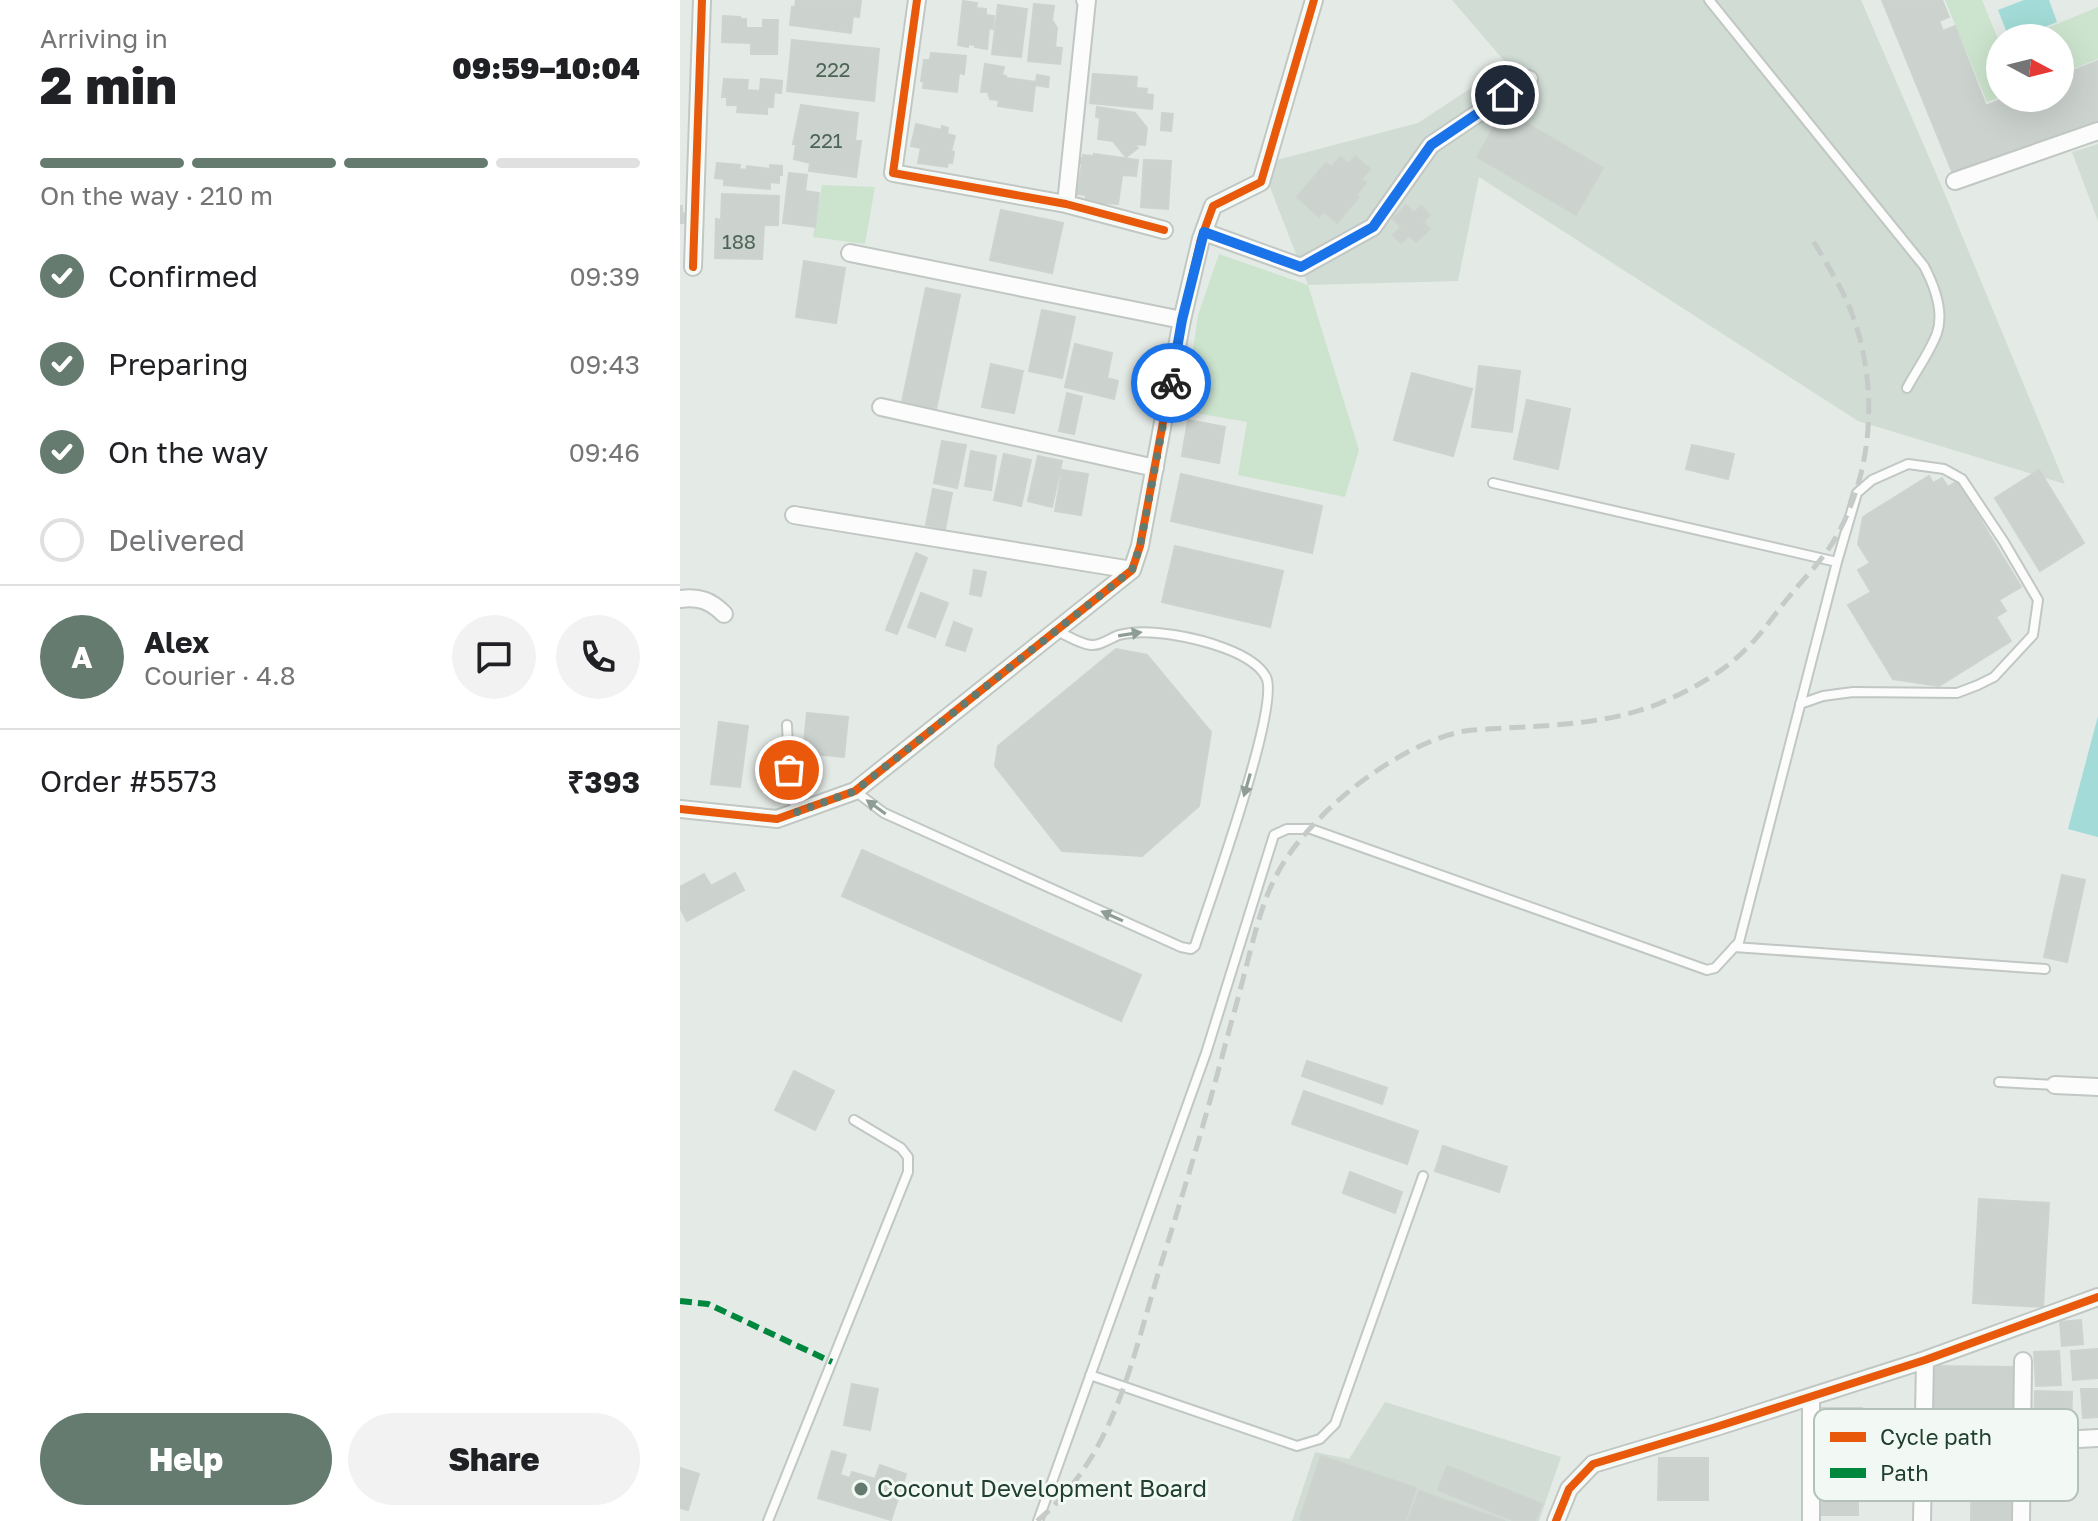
<!DOCTYPE html>
<html lang="en">
<head>
<meta charset="utf-8">
<style>
  :root { --surface:#fff; --page:#f2f2f2; --text:#202124; --muted:#757577; --line:#e0e0e0; --accent:#657b70 }
  body { margin:0; font-family:"Golos Text",sans-serif; background:var(--page); color:var(--text); height:100vh; display:flex; flex-direction:column; font-size:30px; white-space:nowrap }
  * { box-sizing:border-box; margin:0 }
  p { font-size:26px; color:var(--muted) }
  .icon { flex:none; width:44px; height:44px; fill:none; stroke:currentColor; stroke-width:2; stroke-linecap:round; stroke-linejoin:round }
  .map { position:relative; flex:1; overflow:hidden }
  .side { display:flex; flex-direction:column; background:var(--surface); width:680px }
  .side>* { flex:none }
  .needle { width:52px; rotate:97deg }
  .controls { position:absolute; left:1306px; top:24px; display:grid; gap:16px }
  .controls a { display:grid; place-items:center; width:88px; height:88px; border-radius:50%; background:var(--surface); box-shadow:0 8px 32px #0002; font-size:40px }
  .pin { position:absolute; display:grid; place-items:center; width:68px; height:68px; color:#fff; margin:-34px; border:4px solid #fff; border-radius:50%; box-shadow:0 2px 8px #0007 }
  .courier { position:absolute; display:grid; place-items:center; width:80px; height:80px; margin:-40px; border:6px solid #1a73e8; border-radius:50%; background:#fff; color:#222; box-shadow:0 2px 10px #0007 }
  .headline em { font-style:normal; font-weight:800 }
  .headline div { display:flex; flex-direction:column-reverse }
  .headline { display:flex; align-items:center; justify-content:space-between; height:136px; padding:0 40px }
  h1 { font-size:52px; font-weight:800; line-height:60px }
  .bar { display:grid; grid-template-columns:repeat(4,1fr); gap:12px 8px; align-content:center; height:96px; padding:0 40px }
  .bar i { height:10px; border-radius:6px; background:var(--line) }
  .bar .active { background:var(--accent) }
  .bar p { grid-column:span 4 }
  .line { display:flex; align-items:center; gap:20px; padding:0 40px; border-top:2px solid var(--line) }
  .line div { flex:1 }
  .round { display:grid; place-items:center; flex:none; width:84px; height:84px; border-radius:42px; background:var(--page) }
  ol { padding:0 40px; list-style:none }
  li { display:flex; align-items:center; gap:24px; height:88px }
  li p { margin-inline-start:auto }
  li .icon { padding:8px; border-radius:50%; background:var(--accent); color:#fff; stroke-width:4 }
  li:last-child { color:var(--muted) }
  li i { width:44px; height:44px; border:4px solid var(--line); border-radius:50% }
  .action { display:flex; gap:16px; margin-top:auto; padding:16px 40px }
  .action a { flex:1; height:92px; border-radius:48px; background:var(--accent); color:#fff; font-size:32px; font-weight:800; line-height:92px; text-align:center }
  .action a+a { background:var(--page); color:var(--text) }
  main { display:flex; flex:1; min-height:0 }
  .map>svg:first-child { display:block }
  .built { fill:#d1dcd5 }
  .green { fill:#cce4ce }
  .water { fill:#a2dbd7 }
  .building { fill:#ccd3cf; stroke:#cdd3cf; stroke-width:2 }
  .lines { fill:none; stroke-linecap:round; stroke-linejoin:round }
  .service-casing { stroke:#c1c7c3; stroke-width:12 }
  .minor-casing { stroke:#c1c7c3; stroke-width:20 }
  .path { stroke:#c0cac4; stroke-width:3; stroke-dasharray:4 6; stroke-linecap:butt }
  .service { stroke:#fbfcfb; stroke-width:8 }
  .minor { stroke:#fbfcfb; stroke-width:16 }
  .rail { stroke:#c6cbc9; stroke-width:5; stroke-dasharray:16 8; stroke-linecap:butt }
  .quiet { stroke:#00873e; stroke-width:6; stroke-dasharray:12 6; stroke-linecap:butt }
  .cycleway-casing { stroke:#f2f9f4; stroke-width:13 }
  .cycleway { stroke:#e8590c; stroke-width:8 }
  .oneway { fill:#8e9e96 }
  .done { stroke:#657b70; stroke-width:8; stroke-dasharray:0 14.4 }
  .route { stroke:#1a73e8; stroke-width:10 }
  .poi-dot { fill:#657b70; stroke:#f2f9f4; stroke-width:3 }
  .labels { text-anchor:middle; stroke-width:6; stroke-linejoin:round; paint-order:stroke }
  .number-label { font-size:20px; fill:#4c6558 }
  .poi-label { font-size:24px; fill:#203f30; stroke:#f2f9f4; text-anchor:start }
  .key { fill:#f2f9f4; stroke:#b3c1b9; stroke-width:2 }
  .key-label { font-size:22px; fill:#203f30 }
</style>
</head>
<body>
<main>
<section class="side">
<div class="headline"><div><h1>2 min</h1><p>Arriving in</p></div><em>09:59–10:04</em></div>
<div class="bar"><i class="active"></i><i class="active"></i><i class="active"></i><i></i><p>On the way · 210 m</p></div>
<ol>
<li><svg class="icon" aria-label="check" viewBox="0 0 24 24"><path d="M5 12l5 5 9-10"/></svg>Confirmed<p>09:39</p></li>
<li><svg class="icon" aria-label="check" viewBox="0 0 24 24"><path d="M5 12l5 5 9-10"/></svg>Preparing<p>09:43</p></li>
<li><svg class="icon" aria-label="check" viewBox="0 0 24 24"><path d="M5 12l5 5 9-10"/></svg>On the way<p>09:46</p></li>
<li><i></i>Delivered</li>
</ol>
<div class="line" style="height:144px"><b class="round" style="background:var(--accent);color:#fff">A</b><div><b>Alex</b><p>Courier · 4.8</p></div><a class="round"><svg class="icon" aria-label="chat" viewBox="0 0 24 24"><path d="M4 5h16v11H9l-5 4z"/></svg></a><a class="round"><svg class="icon" aria-label="phone" viewBox="0 0 24 24"><path d="M5 4h4l2 5-3 2q2 4 5 5l2-3 5 2v4C11 20 4 13 5 4z"/></svg></a></div>
<div class="line" style="height:104px"><div>Order #5573</div><b>₹393</b></div>
<div class="action"><a>Help</a><a>Share</a></div>
</section>
<div class="map">
<svg width="1418" height="1521" viewBox="0 0 1418 1521">
  <rect width="100%" height="100%" fill="#e4eae6"/>
  <path class="built" d="M772,0H1181L1264,192L1385,484L1178,421L799,177L778,281L628,285L581,164L738,123L827,64Z
    M1418,144V221L1392,152Z
    M705,1402L881,1457L859,1521H612L635,1452L669,1459Z"/>
  <path class="green" d="M1265,0H1302L1320,44V97L1307,102Z
    M1418,7V59L1380,74V38H1343Z
    M142,185L195,187L185,244L133,237Z
    M539,254L628,285L679,450L665,497L558,475L567,422L504,411L518,315Z"/>
  <path class="water" d="M1344,0H1369L1377,22L1338,38H1329L1318,10Z
    M1418,716V837L1388,829Z"/>
  <path class="building" d="M116,0H181L179,17L173,16L171,33L110,25L112,7H115Z
    M1202,0H1262L1269,17L1259,21L1263,31L1275,26L1306,106L1325,98H1380V76L1418,61V122L1274,176Z
    M283,1L297,3L296,8L306,9V15L314,16L313,29L309,28L307,49L295,47V45L288,44V47L278,45Z
    M354,4L374,6L372,20L377,28L375,47L382,48L380,64L348,61Z
    M318,5L347,9L341,57L312,54Z
    M43,16L60,17V19H66V28H83V20H98L97,54H71V43L42,42Z
    M112,40L199,49L194,101L107,91Z
    M251,53L286,56L284,74L279,73L277,92L243,88L244,82L241,81L244,60H250Z
    M305,64L324,67L322,75L326,76V78L356,82L357,75L369,77L368,87L355,85L352,111L318,106L319,100L310,99L308,92H301Z
    M413,74L457,77L456,88L467,89L466,94L473,95L472,109L410,103Z
    M44,79L68,80L67,90L80,91L81,79L102,81L101,93L94,92L93,107H87V114L57,112L58,105H47V97H42Z
    M121,105L178,113L175,141H181L176,177L129,171L130,163L114,159L116,144H113Z
    M417,107L455,113L467,128L465,145L454,144L458,148L446,157L433,141L418,139L420,118L416,117Z
    M824,110L923,168L896,215L797,157Z
    M482,113L493,114L491,131L481,130Z
    M236,124L261,130L262,126L268,128L267,134L275,136L271,151L274,152L272,163L268,162L267,167L238,163L241,148L231,146Z
    M414,154L458,160L456,176L442,175L438,204L426,203V205L405,203L406,195L397,194L402,164L399,163L400,158H403V155L414,156Z
    M675,156L690,169L681,179L686,183L676,195L679,197L657,223L644,211L639,217L617,197L646,163L651,167L661,157L669,164Z
    M464,160L491,161L488,209L461,207Z
    M37,163L60,165L59,169L66,170L67,166L90,169V165L102,166V175H99V183L90,182V189L44,185V179L35,178Z
    M109,173L127,175L125,191L139,193L135,227L103,223Z
    M42,194L99,196L98,225H84L82,259L35,258L36,219L41,220Z
    M726,205L734,213L741,206L750,215L743,222L750,229L736,242L729,235L721,243L713,235L721,227L713,219Z
    M0,206H2V213L8,214V223H0Z
    M321,210L383,223L372,273L310,260Z
    M124,261L165,268L156,323L116,317Z
    M246,288L280,295L256,409L222,402Z
    M362,310L395,317L382,378L349,371Z
    M395,344L432,353L427,378L438,381L434,399L385,387Z
    M311,364L343,371L334,413L302,407Z
    M799,366L840,371L832,432L792,427Z
    M732,373L792,389L773,456L714,440Z
    M387,393L402,397L394,434L379,431Z
    M847,400L890,409L878,469L834,459Z
    M508,420L545,427L539,463L502,456Z
    M262,441L286,445L277,488L254,483Z
    M1012,445L1054,454L1048,479L1006,469Z
    M291,451L316,456L311,490L285,486Z
    M324,454L351,460L341,506L314,500Z
    M358,456L382,461L372,507L348,501Z
    M382,470L408,474L401,515L375,511Z
    M1359,470L1404,543L1360,571L1315,498Z
    M501,474L642,506L632,553L491,521Z
    M1249,476L1253,483L1262,478L1268,487L1277,481L1341,587L1319,600L1326,611L1316,617L1331,641L1259,686L1213,679L1168,605L1191,592L1178,570L1190,563L1178,544L1183,517Z
    M253,489L272,493L265,529L246,525Z
    M495,546L603,571L590,627L482,602Z
    M236,553L247,558L217,634L206,630Z
    M294,570L306,572L301,596L290,594Z
    M241,593L268,603L255,637L228,627Z
    M274,622L292,629L285,651L266,645Z
    M436,649L467,655L531,732L519,806L462,856L382,851L315,766L318,746Z
    M127,713L168,717L164,757L123,753Z
    M39,722L68,726L60,787L31,784Z
    M182,850L461,975L441,1021L162,896Z
    M55,873L64,890L7,921L0,908V887L24,874L31,886Z
    M1382,875L1405,880L1387,962L1364,957Z
    M627,1061L707,1088L702,1104L622,1076Z
    M114,1071L154,1091L135,1130L95,1110Z
    M624,1091L738,1131L727,1164L612,1124Z
    M763,1146L827,1167L819,1192L755,1171Z
    M670,1172L722,1192L715,1213L663,1193Z
    M1299,1199L1369,1203L1363,1307L1293,1303Z
    M1401,1320L1403,1344L1382,1346L1380,1322Z
    M1418,1349V1378L1393,1380L1391,1351Z
    M1379,1351L1381,1385L1356,1386L1354,1352Z
    M1253,1366L1334,1367L1333,1449L1252,1448Z
    M172,1384L198,1389L190,1430L164,1425Z
    M1401,1389H1418V1417L1403,1418Z
    M1355,1391L1392,1392L1391,1431L1354,1430Z
    M1134,1408H1182V1448L1134,1447Z
    M152,1451L166,1455L160,1475L170,1478L172,1472L195,1479L200,1465L226,1474L211,1520L138,1498Z
    M1292,1453L1332,1454L1331,1521H1291Z
    M641,1456L736,1488L725,1521H625L620,1519Z
    M979,1458H1028V1500H978Z
    M767,1466L862,1504L855,1521H835L758,1490Z
    M0,1468L19,1474L8,1510L0,1508Z
    M1141,1485H1178V1515H1141Z
    M739,1491L825,1521H728Z"/>
  <g class="lines">
    <defs>
      <path id="service" d="M1029,0L1244,266C1254,285 1264,312 1257,333C1250,352 1236,371 1227,388
        M813,483L1157,562
        M107,725L110,792L117,811
        M175,791L204,813L501,947L511,949L515,946C528,905 601,705 586,677C573,652 519,639 494,635C476,632 457,630 439,635C430,638 421,646 411,645C400,644 388,636 377,631
        M1054,947L1365,969
        M1319,1082L1375,1085
        M410,1375L617,1446L640,1439L655,1424L743,1176
        M88,1521L228,1172V1157L221,1148L174,1120
        M358,1521L526,1053L594,835L607,829H631L1027,970L1035,968L1059,942L1157,562L1177,493L1192,480L1228,464L1264,469L1282,479L1324,542L1358,600L1353,635L1314,677L1298,685L1277,693L1173,692L1143,696L1120,704"/>
      <path id="minor" d="M237,0L213,173L386,204L484,230
        M1275,181L1418,131
        M386,204L407,0H405
        M524,232L621,267L693,227L751,145L849,79
        M170,253L502,320
        M13,267L22,0
        M201,407L475,468
        M114,515L452,570
        M0,599C19,596 31,601 44,614
        M0,809L97,819L175,791L452,570L460,546L502,320L521,239L533,206L581,182L634,0
        M1375,1085L1418,1087
        M1131,1397V1521
        M1341,1442L1418,1438
        M876,1521L889,1489L913,1464L1036,1427L1245,1360L1418,1297
        M1242,1521L1245,1360
        M1341,1521L1343,1361"/>
    </defs>
    <use href="#service" class="service-casing"/>
    <use href="#minor" class="minor-casing"/>
    <path class="path" d="M1157,1432L1171,1433"/>
    <use href="#service" class="service"/>
    <use href="#minor" class="minor"/>
    <path class="rail" d="M357,1521C436,1455 452,1358 481,1264C506,1185 529,1107 550,1027C558,999 565,972 572,944C578,922 584,900 594,880C605,857 622,836 640,818C674,782 735,740 785,731C798,729 813,729 827,728C879,725 930,723 978,704C1009,691 1041,674 1065,650C1081,635 1094,615 1108,598C1124,578 1144,559 1156,537C1195,468 1199,379 1169,306C1159,283 1145,261 1132,239"/>
    <path class="quiet" d="M0,1301L28,1304L152,1362"/>
    <defs>
      <path id="cycleway" d="M237,0L213,173L386,204L484,230
        M13,267L22,0
        M0,809L97,819L175,791L452,570L460,546L502,320L521,239L533,206L581,182L634,0
        M876,1521L889,1489L913,1464L1036,1427L1245,1360L1418,1297"/>
    </defs>
    <use href="#cycleway" class="cycleway-casing"/>
    <use href="#cycleway" class="cycleway"/>
  </g>
  <defs><path id="oneway-solid" d="M-6-.8H1V-3.2L6.5 0L1 3.2V.8H-6Z" transform="scale(2)"/></defs>
  <g class="oneway">
    <use href="#oneway-solid" transform="translate(450 634) rotate(-9)"/>
    <use href="#oneway-solid" transform="translate(567 785) rotate(106)"/>
    <use href="#oneway-solid" transform="translate(196 807) rotate(-144)"/>
    <use href="#oneway-solid" transform="translate(432 916) rotate(-156)"/>
  </g>
  <g class="lines">
    <path class="done" d="M109,770L110,792L117,812L175,791L452,570L460,546L491,383"/>
    <path class="route" d="M491,383L502,320L524,232L621,267L693,227L751,145L825,95"/>
  </g>
  <circle class="poi-dot" cx="181" cy="1489" r="8"/>
  <g class="labels">
    <g class="number-label">
      <text x="153" y="77">222</text>
      <text x="146" y="148">221</text>
      <text x="59" y="249">188</text>
    </g>
    <g class="poi-label">
      <text x="197" y="1497">Coconut Development Board</text>
    </g>
  </g>
  <rect x="1134" y="1409" width="264" height="92" rx="12" class="key"/>
  <rect x="1150" y="1432" width="36" height="10" fill="#e8590c"/>
  <rect x="1150" y="1468" width="36" height="10" fill="#00873e"/>
  <g class="key-label">
    <text x="1200" y="1445">Cycle path</text>
    <text x="1200" y="1481">Path</text>
  </g>
</svg>
<div class="controls">
<a><svg class="needle" viewBox="-14 -14 28 28"><path d="M0-13l5 13h-10z" fill="#e53935"/><path d="M0 13l5-13h-10z" fill="#757577"/></svg></a>
</div>
<div class="pin" style="left:109px;top:770px;background:#ea580c"><svg class="icon" aria-label="bag" viewBox="0 0 24 24"><path d="M5 8h14l-1 12H6zM9 8a3 3 0 0 1 6 0"/></svg></div>
<div class="pin" style="left:825px;top:95px;background:#1f2937"><svg class="icon" aria-label="home" viewBox="0 0 24 24"><path d="M3 11l9-7 9 7M6 9v11h12V9"/></svg></div>
<div class="courier" style="left:491px;top:383px"><svg class="icon" aria-label="bike" viewBox="0 0 24 24"><circle cx="6" cy="16" r="4"/><circle cx="18" cy="16" r="4"/><path d="M6 16l4-8h5l3 8M10 8l3 8H6M13 5h3"/></svg></div>
</div>
</main>
</body>
</html>
